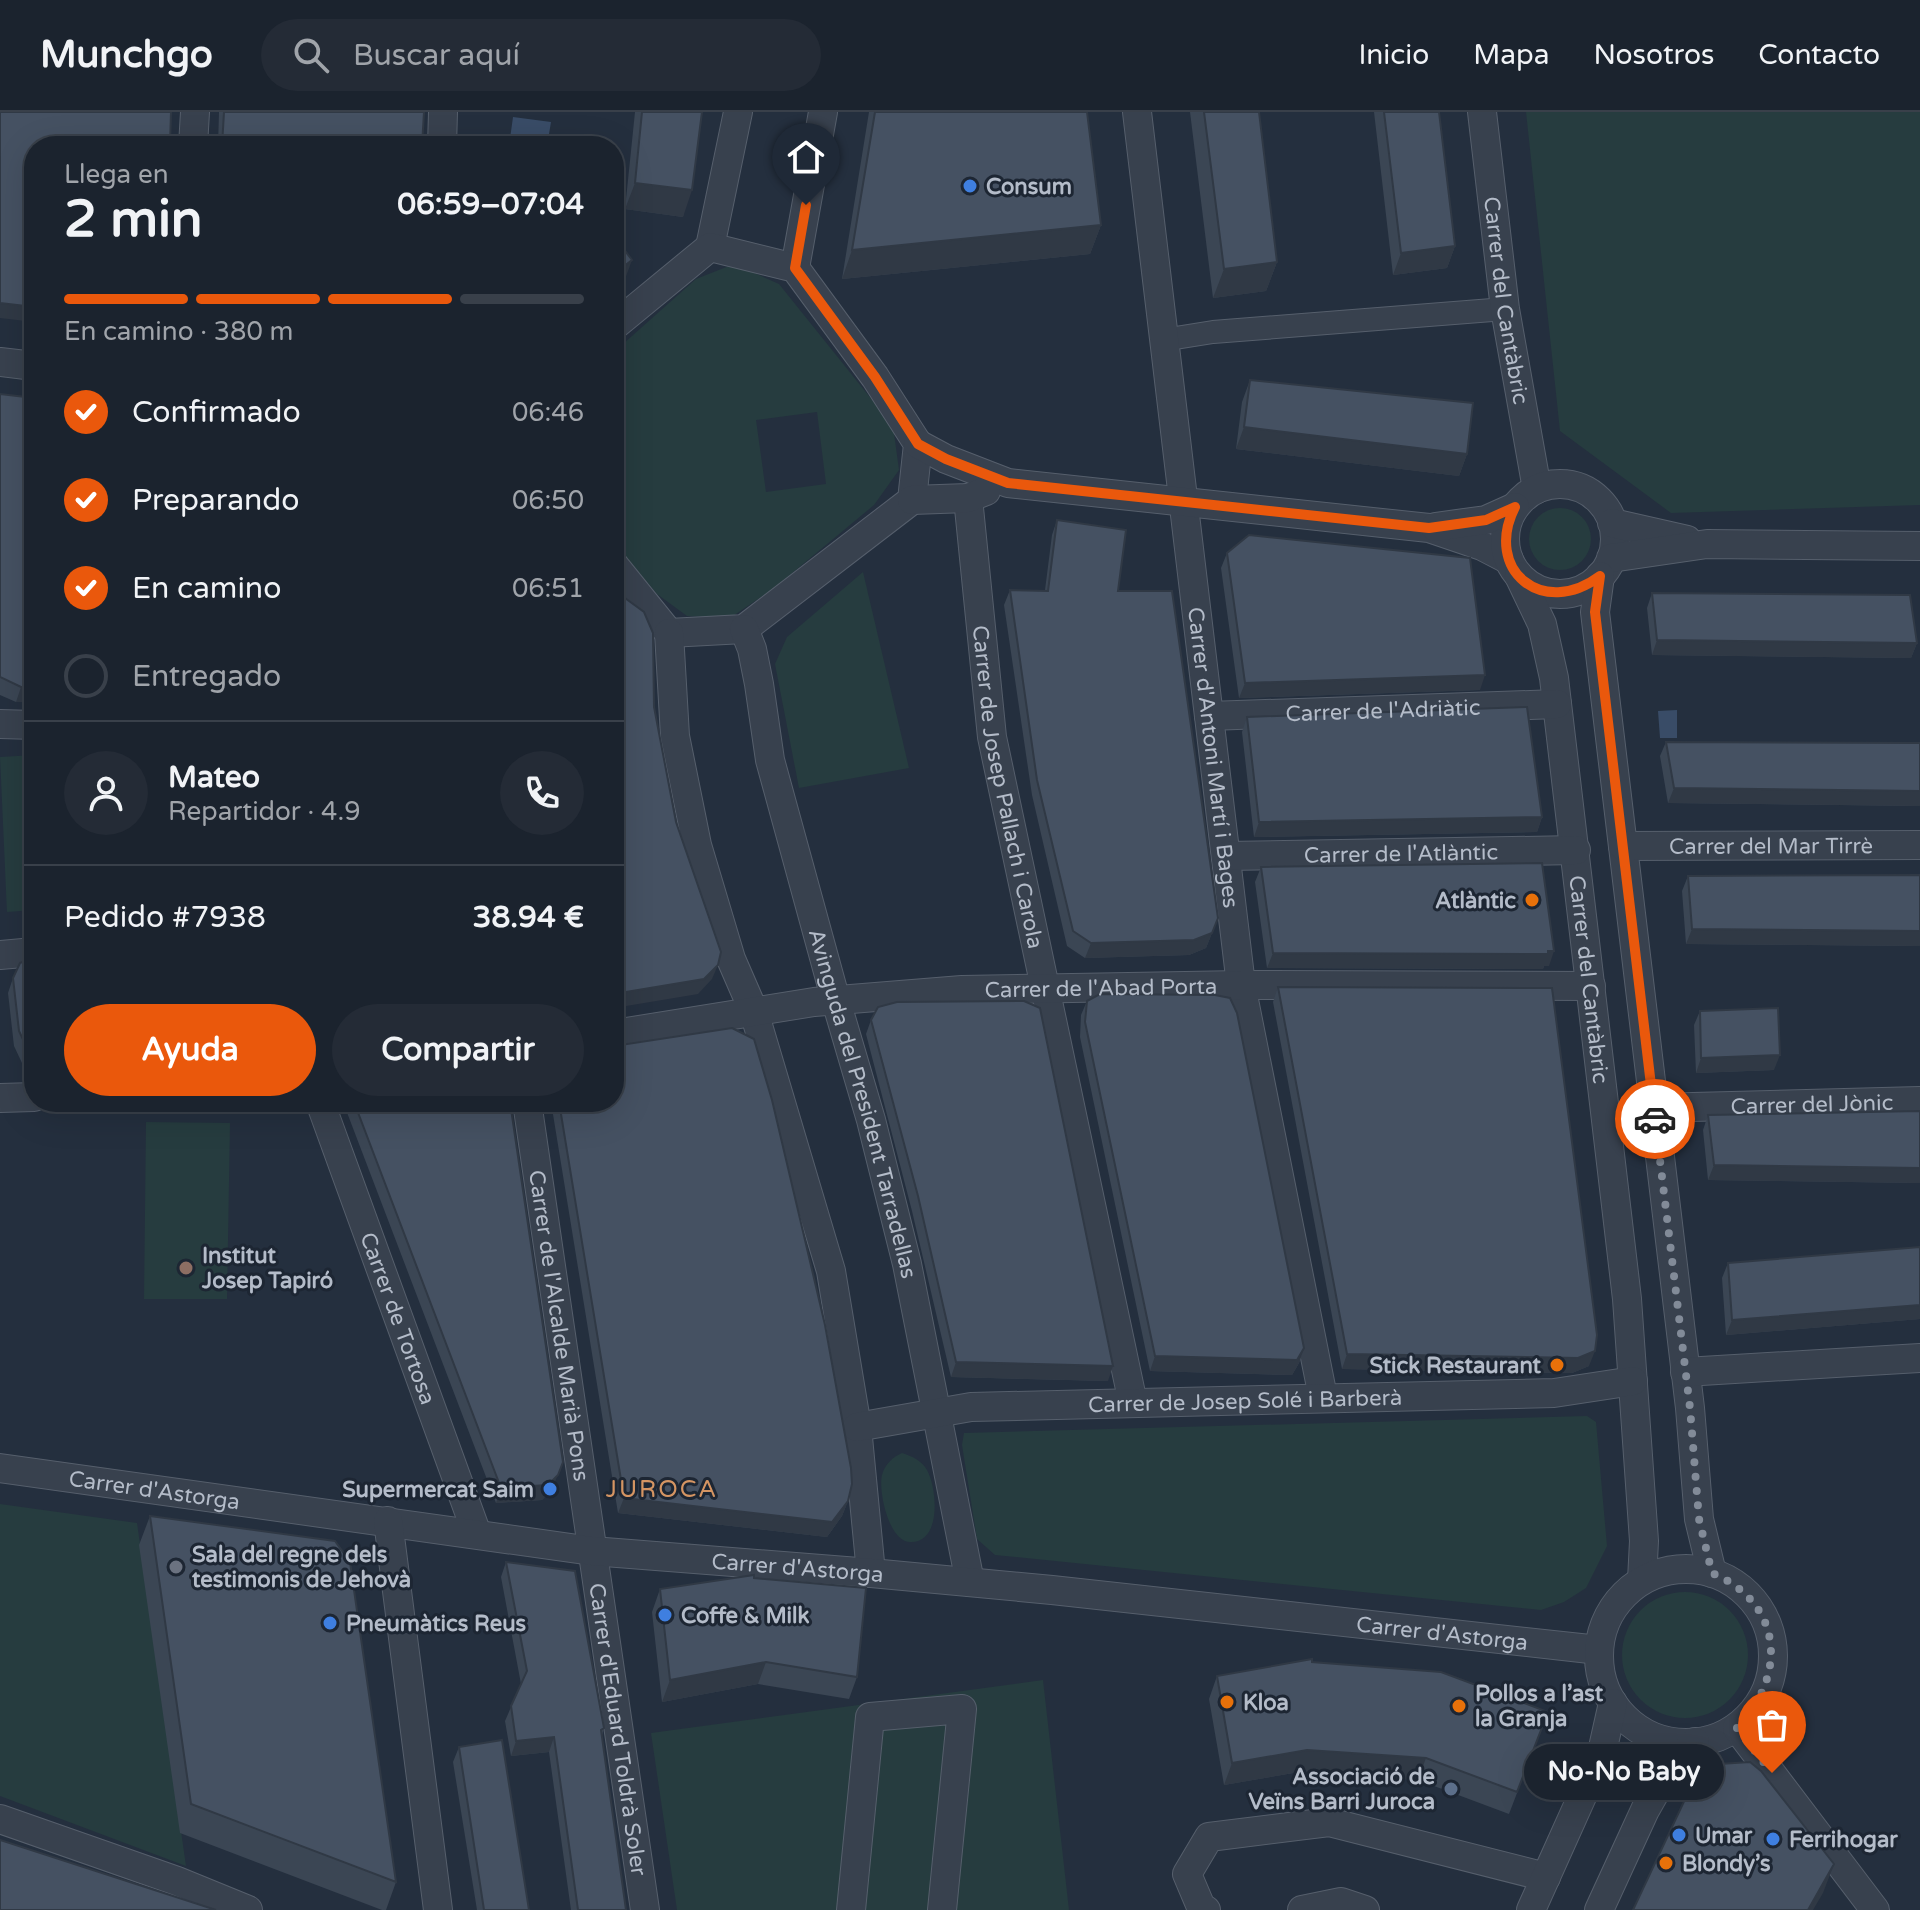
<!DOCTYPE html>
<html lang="es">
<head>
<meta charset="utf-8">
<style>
  :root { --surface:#1b232e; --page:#242b36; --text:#f1f3f6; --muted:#a0a4aa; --line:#39404a; --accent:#ea580c }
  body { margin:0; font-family:"Varela Round",sans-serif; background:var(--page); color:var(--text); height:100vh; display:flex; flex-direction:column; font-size:30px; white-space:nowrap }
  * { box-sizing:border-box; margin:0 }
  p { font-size:26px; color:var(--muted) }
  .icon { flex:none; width:44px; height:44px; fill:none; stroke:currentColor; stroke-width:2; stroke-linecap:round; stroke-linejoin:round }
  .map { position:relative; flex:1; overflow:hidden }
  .side { position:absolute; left:24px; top:24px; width:600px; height:976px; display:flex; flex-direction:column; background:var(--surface); border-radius:32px; box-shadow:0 8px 32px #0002,0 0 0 2px var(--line) }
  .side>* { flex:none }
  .pin { position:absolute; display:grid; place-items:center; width:68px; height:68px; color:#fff; margin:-82px -34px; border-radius:50% 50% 50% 0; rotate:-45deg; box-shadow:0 0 8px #0007 }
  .pin .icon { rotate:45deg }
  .courier { position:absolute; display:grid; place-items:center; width:80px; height:80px; margin:-40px; border:6px solid #ea580c; border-radius:50%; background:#fff; color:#222; box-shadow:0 2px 10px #0007 }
  .bubble { position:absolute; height:56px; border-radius:28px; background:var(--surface); box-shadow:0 8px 32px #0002,0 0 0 2px var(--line); font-size:26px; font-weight:800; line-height:56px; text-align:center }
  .headline em { font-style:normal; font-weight:800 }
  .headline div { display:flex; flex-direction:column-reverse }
  .headline { display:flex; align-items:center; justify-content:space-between; height:136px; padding:0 40px }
  h1 { font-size:52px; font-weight:800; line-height:60px }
  .bar { display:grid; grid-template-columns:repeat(4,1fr); gap:12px 8px; align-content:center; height:96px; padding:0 40px }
  .bar i { height:10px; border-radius:6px; background:var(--line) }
  .bar .selected { background:var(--accent) }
  .bar p { grid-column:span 4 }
  .line { display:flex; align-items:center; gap:20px; padding:0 40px; border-top:2px solid var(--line) }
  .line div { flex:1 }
  .round { display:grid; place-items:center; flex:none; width:84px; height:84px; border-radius:42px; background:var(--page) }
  ol { padding:0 40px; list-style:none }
  li { display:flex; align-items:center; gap:24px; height:88px }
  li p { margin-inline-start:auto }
  li .icon { padding:8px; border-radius:50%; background:var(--accent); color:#fff; stroke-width:4 }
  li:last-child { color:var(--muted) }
  li i { width:44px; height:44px; border:4px solid var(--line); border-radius:50% }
  .cta { display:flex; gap:16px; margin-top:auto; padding:16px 40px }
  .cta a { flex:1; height:92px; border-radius:48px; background:var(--accent); color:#fff; font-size:32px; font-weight:800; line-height:92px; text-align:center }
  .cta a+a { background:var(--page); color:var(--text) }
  header { display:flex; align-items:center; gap:48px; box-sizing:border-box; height:112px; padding:0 40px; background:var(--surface); border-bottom:2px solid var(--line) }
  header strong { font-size:38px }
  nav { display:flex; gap:44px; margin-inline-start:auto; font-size:28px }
  .search { width:560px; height:72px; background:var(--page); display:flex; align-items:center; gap:20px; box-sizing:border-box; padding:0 28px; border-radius:44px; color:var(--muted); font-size:30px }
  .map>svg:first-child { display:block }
  .green { fill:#263c3f; fill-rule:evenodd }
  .water { fill:#394c67 }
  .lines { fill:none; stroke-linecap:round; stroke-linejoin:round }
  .pedestrian-casing { stroke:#565f6c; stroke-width:24 }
  .minor-casing { stroke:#565f6c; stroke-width:30 }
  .pedestrian { stroke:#38414e; stroke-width:22 }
  .minor { stroke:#38414e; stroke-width:28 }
  .wall { fill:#3b4654 }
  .shaded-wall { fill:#303945 }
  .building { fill:#455162; stroke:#303945; stroke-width:2 }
  .done { stroke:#828b98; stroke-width:8; stroke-dasharray:0 14.4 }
  .route { stroke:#ea580c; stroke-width:10 }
  .shop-dot { fill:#3f7fe0; stroke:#1d2633; stroke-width:3 }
  .food-dot { fill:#e8710a; stroke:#1d2633; stroke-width:3 }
  .education-dot { fill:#8d6e63; stroke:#1d2633; stroke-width:3 }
  .worship-dot { fill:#6b7280; stroke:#1d2633; stroke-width:3 }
  .service-dot { fill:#5c6f8a; stroke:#1d2633; stroke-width:3 }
  .labels { text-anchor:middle; stroke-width:6; stroke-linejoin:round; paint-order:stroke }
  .poi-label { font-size:22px; font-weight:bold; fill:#b4bcc9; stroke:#1d2633; text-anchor:start }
  .street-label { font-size:22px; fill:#b4bcc9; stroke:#1d2633 }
  .neighbourhood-label { font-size:24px; letter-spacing:2px; fill:#d59563; stroke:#1d2633 }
</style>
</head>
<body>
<header>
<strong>Munchgo</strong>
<div class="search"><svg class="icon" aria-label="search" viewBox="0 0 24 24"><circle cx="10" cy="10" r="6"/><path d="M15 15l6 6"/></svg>Buscar aquí</div>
<nav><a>Inicio</a><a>Mapa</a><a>Nosotros</a><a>Contacto</a></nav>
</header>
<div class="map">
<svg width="1920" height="1798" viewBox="0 0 1920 1798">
  <rect width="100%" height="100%" fill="#242f3e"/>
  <path class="green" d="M1526,0H1920V393L1671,401L1560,319Z
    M734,152L779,172L893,314L899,358L874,393L773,477L730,506L687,504L657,482L614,431V240L696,167ZM817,300L826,372L766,380L756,308Z
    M1529 427a31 31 0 1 1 62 0a31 31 0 1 1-62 0Z
    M863,460L909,656L799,676L775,552L787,525Z
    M34,643V798L7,800L0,645Z
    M146,1010L230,1011L227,1187H144Z
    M1587,1304L1596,1310L1607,1434L1586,1476L1564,1490L1541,1498L995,1443L977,1427L962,1333L964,1321Z
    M902,1341C912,1344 922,1349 927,1358C937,1376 942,1430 911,1430C889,1431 878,1379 882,1363C885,1352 893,1345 902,1341Z
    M0,1392L137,1411L186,1754L0,1684Z
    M1622 1543a63 63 0 1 1 126 0a63 63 0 1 1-126 0Z
    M1043,1568L1069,1798H677L651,1621Z"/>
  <path class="water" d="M513,5L551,10L547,34H509Z
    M1677,598V626H1660L1658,599Z"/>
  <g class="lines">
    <defs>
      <path id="pedestrian" d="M1163,228L1213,220L1505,197"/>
      <g id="minor">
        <path id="s1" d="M1137,0L1241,873L1323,1285"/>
        <path id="s2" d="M1482,0L1505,197L1537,377"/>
        <path d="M193,34L195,0"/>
        <path d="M442,34L443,0"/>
        <path d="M710,135L738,0"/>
        <path d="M795,156L823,0"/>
        <path d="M614,214L710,135L795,156L875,265L918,332L912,388L744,517L669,521L614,453"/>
        <path d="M0,250L34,254"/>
        <path d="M918,332L946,347L1008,371L1429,416L1482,434L1509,448"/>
        <circle cx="1560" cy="427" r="55"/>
        <path id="s3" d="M968,386L992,625L1133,1291"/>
        <path d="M912,388L968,386L986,379"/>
        <path d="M1612,411L1687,428"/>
        <path d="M1435,415L1486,408L1515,395"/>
        <path d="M1611,446L1707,432L1920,434"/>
        <path id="s4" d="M1519,464L1542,512L1554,566L1627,1187L1644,1429L1642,1468"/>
        <path d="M1600,464L1595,500L1690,1296L1699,1407L1712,1461"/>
        <path id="s5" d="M744,517L752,537L759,572L770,648L836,889L871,1008L907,1152L970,1470"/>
        <path d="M669,521L675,624L697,733L731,847L754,900L831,1159L857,1315L871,1461"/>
        <path id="s6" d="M1209,604L1557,592"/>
        <path d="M0,612L34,613"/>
        <path id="s7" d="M1623,734L1920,733"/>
        <path id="s8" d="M1227,744L1576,738"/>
        <path d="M0,843L34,840"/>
        <path id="s9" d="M614,922L814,890L962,878L1241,873L1591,874"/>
        <path d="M0,986L34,985"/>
        <path id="s10" d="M320,990L477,1422"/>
        <path id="s11" d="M527,990L645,1798"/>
        <path id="s12" d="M1654,996L1920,989"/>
        <path d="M1685,1260L1920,1246"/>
        <path id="s13" d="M857,1315L971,1295L1554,1281L1633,1269"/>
        <path id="s14" d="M0,1356L592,1439L871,1461L1052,1478L1599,1538"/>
        <path d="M388,1409L438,1798"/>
        <circle cx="1686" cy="1544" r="87"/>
        <path d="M1737,1616L1875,1798"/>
        <path d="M0,1707L177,1769L248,1798"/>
        <path d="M851,1798L870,1605L962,1597L942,1798"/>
        <path d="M1206,1798L1201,1795L1187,1762L1209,1725L1329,1710L1546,1765"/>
        <path d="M1302,1798L1341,1790L1365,1798"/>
        <path d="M1531,1798L1602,1640L1613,1591"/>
        <path d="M1599,1798L1645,1698L1670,1654L1695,1630"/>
      </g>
    </defs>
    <use href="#pedestrian" class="pedestrian-casing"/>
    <use href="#minor" class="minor-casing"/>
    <use href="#pedestrian" class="pedestrian"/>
    <use href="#minor" class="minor"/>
  </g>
  <path class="wall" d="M219,0H424L422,34H218Z
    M635,0H702L683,105L625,97Z
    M869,0H1087L1101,113L1090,142L842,167Z
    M1190,0H1259L1277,150L1266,179L1213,186Z
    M1374,0H1439L1455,134L1447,156L1393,163Z
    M1250,268L1467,342L1459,364L1236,337L1242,290Z
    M0,282L34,286V590H16L0,583Z
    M1057,408L1118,479L1218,806L1206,836L1189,843L1085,846L1067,834L1032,683L1004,493L1010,478H1045L1052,423Z
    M1227,441L1480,578L1239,586L1221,456Z
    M1652,481L1917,531L1911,546L1652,543L1647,496Z
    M1247,605L1542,705L1537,720L1254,725L1242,620Z
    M1666,630L1920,631V694L1668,691L1660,644Z
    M1261,755L1549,854H1544L1543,857L1267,856L1255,770Z
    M1920,763V834L1686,832L1682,779L1688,764Z
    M34,845V956L22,951L14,934L8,881L13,866Z
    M1278,875L1589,1254L1572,1261L1342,1257L1273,890Z
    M1087,889L1304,1236L1299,1251L1292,1263L1150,1259L1080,925L1081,903Z
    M1700,899L1774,958L1696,961L1694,913Z
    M871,908L1108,1269L951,1265L912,1099L866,922Z
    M343,990H510L552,1377L542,1388L496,1391Z
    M551,990H614L848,1389L842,1404L827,1425L618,1401Z
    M1920,999V1071L1708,1068L1703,1018L1708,1003Z
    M1920,1135V1207L1726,1223L1722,1166L1728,1151Z
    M150,1404L396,1770L386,1798H382L180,1721L139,1433Z
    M506,1450L604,1616L602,1624L626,1798H571L549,1640L511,1644L505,1609L521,1572L501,1465Z
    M754,1466L857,1565L849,1587L758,1572L662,1590L652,1500L660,1477Z
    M1312,1550L1548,1600L1509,1702L1418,1668L1299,1660L1224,1673L1209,1587L1217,1564Z
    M459,1635L529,1798H477L453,1650Z"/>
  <path class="shaded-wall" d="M635,71L692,78L683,105L625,97Z
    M1101,113L1090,142L842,167L852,138Z
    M1455,134L1447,156L1393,163L1401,141Z
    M632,148L624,170L614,178V162Z
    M1277,150L1266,179L1213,186L1224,157Z
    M0,191L34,195V210L0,206Z
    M1244,315L1467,342L1459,364L1236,337Z
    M1657,528L1917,531L1911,546L1652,543Z
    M1485,563L1480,578L1239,586L1245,571Z
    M21,575H34V590H16Z
    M1674,676L1920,679V694L1668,691Z
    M1542,705L1537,720L1254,725L1259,710Z
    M1218,806L1206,836L1189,843L1085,846L1091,831Z
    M1692,817L1920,819V834L1686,832Z
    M1554,839L1549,854H1544L1543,857L1267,856L1273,841Z
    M718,853L712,867L698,882L614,896V882Z
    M1780,943L1774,958L1696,961L1701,946Z
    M1714,1053L1920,1056V1071L1708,1068Z
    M1920,1193V1207L1726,1223L1732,1208Z
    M1304,1236L1299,1251L1292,1263L1150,1259L1155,1244Z
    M1595,1239L1589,1254L1572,1261L1342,1257L1347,1242Z
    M956,1250L1113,1254L1108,1269L951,1265Z
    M563,1350L552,1377L542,1388L496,1391L501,1376Z
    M624,1386L848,1389L842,1404L827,1425L618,1401Z
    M766,1550L758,1572L662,1590L670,1568Z
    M554,1625L549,1640L511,1644L516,1629Z
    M1307,1638L1426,1646L1418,1668L1299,1660L1224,1673L1232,1651Z
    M1834,1752L1823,1781L1813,1798H1808Z"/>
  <path class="building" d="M0,0H171L170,34H34V195L0,191Z
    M224,0H424L422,34H222Z
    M642,0H702L692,78L635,71Z
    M875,0H1087L1101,113L852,138Z
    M1204,0H1259L1277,150L1224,157Z
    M1384,0H1439L1455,134L1401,141Z
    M614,124L632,148L614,162Z
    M1250,268L1473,291L1467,342L1244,315Z
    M0,282L34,286V575H21L0,565Z
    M1057,408L1126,418L1118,479H1172L1218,806L1212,821L1194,828L1091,831L1073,819L1037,668L1010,478L1048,479Z
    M1249,423L1470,446L1485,563L1245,571L1227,441Z
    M614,478L644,500L653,521L654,595L676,710L721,840L718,853L704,867L614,882Z
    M1652,481L1910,483L1917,531L1657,528Z
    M1527,595L1542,705L1259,710L1247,605Z
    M1666,630L1920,631V679L1674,676Z
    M1542,751L1554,839H1548V842L1273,841L1261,755Z
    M1920,763V819L1692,817L1688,764Z
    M34,845V939L27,936L19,919L13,866L20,851Z
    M1278,875L1552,876L1597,1223L1595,1239L1578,1246L1347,1242Z
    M1100,882L1215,883L1230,886L1237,901L1304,1236L1297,1248L1155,1244L1085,910L1087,889Z
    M1024,889L1040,896L1113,1254L956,1250L918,1084L871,908L878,895L897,890Z
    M1778,896L1780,943L1701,946L1700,899Z
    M732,916L754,927L772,988L825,1213L851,1356L852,1372L848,1389L832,1410L624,1386L559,990H614V934Z
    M354,990H510L563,1350L558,1363L548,1373L501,1376Z
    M1920,999V1056L1714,1053L1708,1003Z
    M1920,1135V1193L1732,1208L1728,1151Z
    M150,1404L335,1429L350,1450L396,1770L191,1692Z
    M506,1450L575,1459L604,1616L601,1618L626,1798H578L554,1625L516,1629L511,1594L527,1559Z
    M754,1463V1466L866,1476L857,1565L766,1550L670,1568L660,1477Z
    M1312,1547V1550L1441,1560L1548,1600L1517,1680L1426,1646L1307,1638L1232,1651L1217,1564Z
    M502,1628L529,1798H484L459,1635Z
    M1750,1650L1761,1659L1834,1752L1808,1798H1633L1687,1683L1719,1652Z
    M0,1728L216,1798H0Z"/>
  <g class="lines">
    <path class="done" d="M1655,1007L1690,1296L1699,1407L1712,1461C1783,1491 1788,1563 1737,1616L1772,1661"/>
    <path class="route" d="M806,93L795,156L875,265L918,332L946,347L1008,371L1429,416L1486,408L1515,395C1483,458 1543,507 1600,464L1595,500L1655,1007"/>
  </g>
  <g class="shop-dot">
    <circle cx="970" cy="74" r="8"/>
    <circle cx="550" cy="1377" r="8"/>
    <circle cx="665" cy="1503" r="8"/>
    <circle cx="330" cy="1511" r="8"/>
    <circle cx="1679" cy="1723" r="8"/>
    <circle cx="1773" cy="1727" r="8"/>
  </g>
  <g class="food-dot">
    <circle cx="1532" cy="788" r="8"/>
    <circle cx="1557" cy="1253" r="8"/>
    <circle cx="1227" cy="1590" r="8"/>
    <circle cx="1459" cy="1594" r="8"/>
    <circle cx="1666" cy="1751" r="8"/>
  </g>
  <circle class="education-dot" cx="186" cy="1156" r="8"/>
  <circle class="worship-dot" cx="176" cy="1455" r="8"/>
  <circle class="service-dot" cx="1451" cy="1677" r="8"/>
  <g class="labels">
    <g class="poi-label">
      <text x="986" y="82">Consum</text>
      <text x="1516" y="796" text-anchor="end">Atlàntic</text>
      <text x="202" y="1151">Institut<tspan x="202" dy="25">Josep Tapiró</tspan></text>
      <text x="1541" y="1261" text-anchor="end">Stick Restaurant</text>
      <text x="534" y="1385" text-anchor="end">Supermercat Saim</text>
      <text x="192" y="1450">Sala del regne dels<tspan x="192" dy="25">testimonis de Jehovà</tspan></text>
      <text x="681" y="1511">Coffe &amp; Milk</text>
      <text x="346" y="1519">Pneumàtics Reus</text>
      <text x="1475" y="1589">Pollos a l’ast<tspan x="1475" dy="25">la Granja</tspan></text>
      <text x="1243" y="1598">Kloa</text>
      <text x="1435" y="1672" text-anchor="end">Associació de<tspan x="1435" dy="25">Veïns Barri Juroca</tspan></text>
      <text x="1695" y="1731">Umar</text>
      <text x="1789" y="1735">Ferrihogar</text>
      <text x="1682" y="1759">Blondy’s</text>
    </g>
    <g class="street-label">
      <text dy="8" stroke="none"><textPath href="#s2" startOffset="190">Carrer del Cantàbric</textPath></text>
      <text dy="8" stroke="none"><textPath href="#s6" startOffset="174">Carrer de l'Adriàtic</textPath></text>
      <text dy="8" stroke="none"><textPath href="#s1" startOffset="650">Carrer d'Antoni Martí i Bages</textPath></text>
      <text dy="8" stroke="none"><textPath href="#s3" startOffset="292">Carrer de Josep Pallach i Carola</textPath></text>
      <text dy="8" stroke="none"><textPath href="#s7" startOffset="148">Carrer del Mar Tirrè</textPath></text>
      <text dy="8" stroke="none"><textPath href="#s8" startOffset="174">Carrer de l'Atlàntic</textPath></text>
      <text dy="8" stroke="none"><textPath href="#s4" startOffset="412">Carrer del Cantàbric</textPath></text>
      <text dy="8" stroke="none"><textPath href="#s9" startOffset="490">Carrer de l'Abad Porta</textPath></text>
      <text dy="8" stroke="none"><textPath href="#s12" startOffset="158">Carrer del Jònic</textPath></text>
      <text dy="8" stroke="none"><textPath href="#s5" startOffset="490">Avinguda del President Tarradellas</textPath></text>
      <text dy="8" stroke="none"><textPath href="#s10" startOffset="230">Carrer de Tortosa</textPath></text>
      <text dy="8" stroke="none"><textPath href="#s11" startOffset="226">Carrer de l'Alcalde Marià Pons</textPath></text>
      <text dy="8" stroke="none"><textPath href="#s13" startOffset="390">Carrer de Josep Solé i Barberà</textPath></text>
      <text dy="8" stroke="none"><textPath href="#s14" startOffset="156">Carrer d'Astorga</textPath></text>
      <text dy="8" stroke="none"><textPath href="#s14" startOffset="804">Carrer d'Astorga</textPath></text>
      <text dy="8" stroke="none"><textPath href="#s14" startOffset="1452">Carrer d'Astorga</textPath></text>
      <text dy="8" stroke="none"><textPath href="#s11" startOffset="634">Carrer d'Eduard Toldrà Soler</textPath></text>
    </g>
    <g class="neighbourhood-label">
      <text x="662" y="1385">JUROCA</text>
    </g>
  </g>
</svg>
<div class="pin" style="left:1772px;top:1661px;background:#ea580c"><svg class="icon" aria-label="bag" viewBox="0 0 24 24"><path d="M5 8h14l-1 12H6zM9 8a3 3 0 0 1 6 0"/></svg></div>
<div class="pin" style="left:806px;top:93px;background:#1f2937"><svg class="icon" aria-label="home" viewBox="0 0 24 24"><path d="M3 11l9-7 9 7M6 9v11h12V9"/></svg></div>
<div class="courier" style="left:1655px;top:1007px"><svg class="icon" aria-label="car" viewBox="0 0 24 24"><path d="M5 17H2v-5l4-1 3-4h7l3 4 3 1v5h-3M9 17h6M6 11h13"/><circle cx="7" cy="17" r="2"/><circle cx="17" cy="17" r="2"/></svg></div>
<div class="bubble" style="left:1524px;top:1632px;width:200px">No-No Baby</div>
<section class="side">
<div class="headline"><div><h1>2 min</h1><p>Llega en</p></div><em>06:59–07:04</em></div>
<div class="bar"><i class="selected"></i><i class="selected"></i><i class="selected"></i><i></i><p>En camino · 380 m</p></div>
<ol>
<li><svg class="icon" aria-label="check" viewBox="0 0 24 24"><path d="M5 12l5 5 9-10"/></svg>Confirmado<p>06:46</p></li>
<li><svg class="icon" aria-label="check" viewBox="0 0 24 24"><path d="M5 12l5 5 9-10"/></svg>Preparando<p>06:50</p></li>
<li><svg class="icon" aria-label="check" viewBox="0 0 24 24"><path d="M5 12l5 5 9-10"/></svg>En camino<p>06:51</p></li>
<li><i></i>Entregado</li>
</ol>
<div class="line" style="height:144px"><a class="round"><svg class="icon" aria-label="person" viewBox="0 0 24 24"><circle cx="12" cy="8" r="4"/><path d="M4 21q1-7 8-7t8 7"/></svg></a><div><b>Mateo</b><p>Repartidor · 4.9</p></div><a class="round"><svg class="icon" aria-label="phone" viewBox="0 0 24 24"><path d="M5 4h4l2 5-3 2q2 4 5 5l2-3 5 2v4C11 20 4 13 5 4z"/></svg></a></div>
<div class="line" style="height:104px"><div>Pedido #7938</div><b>38.94 €</b></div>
<div class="cta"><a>Ayuda</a><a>Compartir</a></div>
</section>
</div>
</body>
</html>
